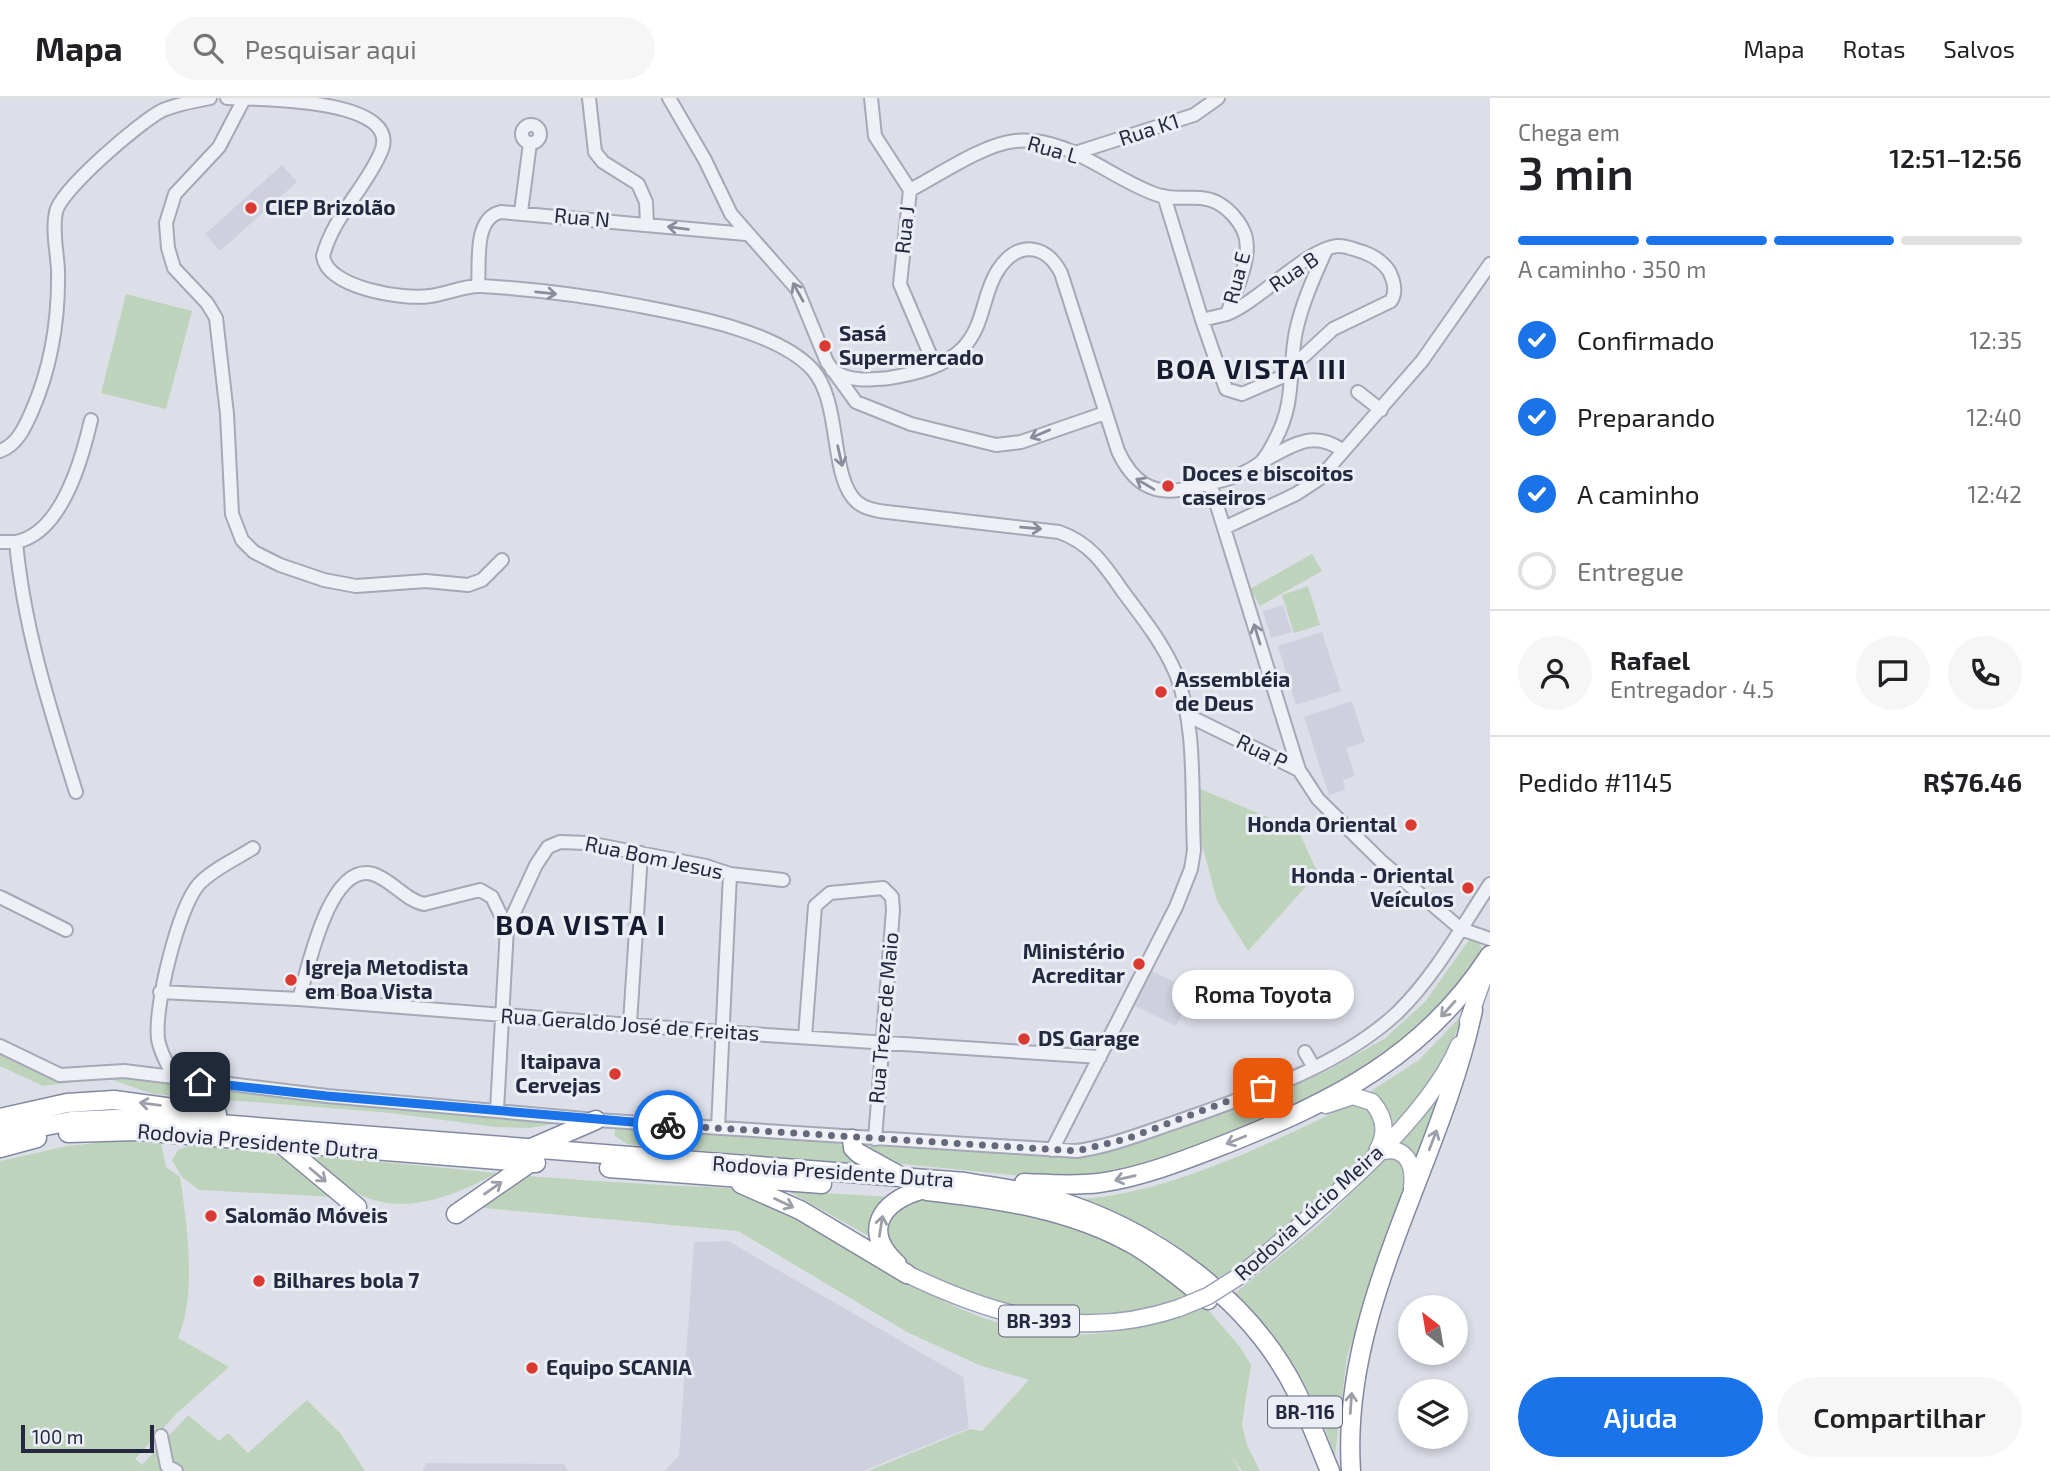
<!DOCTYPE html>
<html lang="pt">
<head>
<meta charset="utf-8">
<style>
  :root { --surface:#fff; --page:#f6f6f6; --text:#202124; --muted:#757577; --line:#e0e0e0; --accent:#1a73e8 }
  body { margin:0; font-family:"Exo 2",sans-serif; background:var(--page); color:var(--text); height:100vh; display:flex; flex-direction:column; font-size:26px; white-space:nowrap }
  * { box-sizing:border-box; margin:0 }
  p { font-size:23px; color:var(--muted) }
  .icon { flex:none; width:38px; height:38px; fill:none; stroke:currentColor; stroke-width:2; stroke-linecap:round; stroke-linejoin:round }
  .map { position:relative; flex:1; overflow:hidden }
  .sheet { display:flex; flex-direction:column; background:var(--surface); width:560px }
  .sheet>* { flex:none }
  .needle { width:46px; rotate:329deg }
  .fabs { position:absolute; left:1398px; top:1197px; display:grid; gap:14px }
  .fabs a { display:grid; place-items:center; width:70px; height:70px; border-radius:50%; background:var(--surface); box-shadow:0 4px 10px #0003; font-size:35px }
  .scale { position:absolute; left:21px; bottom:18px; width:133px; box-sizing:border-box; padding-left:7px; border:4px solid #242940; border-top:0; font-size:19px; line-height:24px; white-space:nowrap; color:#242940; -webkit-text-stroke:5px #eceef6; paint-order:stroke }
  .pin { position:absolute; display:grid; place-items:center; width:60px; height:60px; color:#fff; margin:-30px; border-radius:14px; box-shadow:0 4px 10px #0006 }
  .courier { position:absolute; display:grid; place-items:center; width:70px; height:70px; margin:-35px; border:5px solid #1a73e8; border-radius:50%; background:#fff; color:#222; box-shadow:0 2px 9px #0007 }
  .bubble { position:absolute; height:49px; border-radius:24px; background:var(--surface); box-shadow:0 4px 10px #0003; font-size:23px; font-weight:600; line-height:49px; text-align:center }
  .headline em { font-style:normal; font-weight:600 }
  .headline div { display:flex; flex-direction:column-reverse }
  .headline { display:flex; align-items:center; justify-content:space-between; height:119px; padding:0 28px }
  h1 { font-size:46px; font-weight:600; line-height:52px }
  .bar { display:grid; grid-template-columns:repeat(4,1fr); gap:10px 7px; align-content:center; height:84px; padding:0 28px }
  .bar i { height:9px; border-radius:5px; background:var(--line) }
  .bar .on { background:var(--accent) }
  .bar p { grid-column:span 4 }
  .line { display:flex; align-items:center; gap:18px; padding:0 28px; border-top:2px solid var(--line) }
  .line div { flex:1 }
  .round { display:grid; place-items:center; flex:none; width:74px; height:74px; border-radius:37px; background:var(--page) }
  ol { padding:0 28px; list-style:none }
  li { display:flex; align-items:center; gap:21px; height:77px }
  li p { margin-inline-start:auto }
  li .icon { padding:7px; border-radius:50%; background:var(--accent); color:#fff; stroke-width:4 }
  li:last-child { color:var(--muted) }
  li i { width:38px; height:38px; border:4px solid var(--line); border-radius:50% }
  .primary-button { display:flex; gap:14px; margin-top:auto; padding:14px 28px }
  .primary-button a { flex:1; height:80px; border-radius:42px; background:var(--accent); color:#fff; font-size:28px; font-weight:600; line-height:80px; text-align:center }
  .primary-button a+a { background:var(--page); color:var(--text) }
  header { display:flex; align-items:center; gap:42px; box-sizing:border-box; height:98px; padding:0 35px; background:var(--surface); border-bottom:2px solid var(--line) }
  header strong { font-size:33px }
  nav { display:flex; gap:38px; margin-inline-start:auto; font-size:24px }
  .search { width:490px; height:63px; background:var(--page); display:flex; align-items:center; gap:18px; box-sizing:border-box; padding:0 24px; border-radius:38px; color:var(--muted); font-size:26px }
  main { display:flex; flex:1; min-height:0 }
  .map>svg:first-child { display:block }
  .built { fill:#ced1dd }
  .green { fill:#bed3bc }
  .lines { fill:none; stroke-linecap:round; stroke-linejoin:round }
  .minor-casing { stroke:#a5a8b6; stroke-width:16 }
  .major-casing { stroke:#9aa0b5; stroke-width:19 }
  .highway-casing { stroke:#8288a0; stroke-width:21 }
  .minor { stroke:#eff0f6; stroke-width:12 }
  .major { stroke:#fff; stroke-width:16 }
  .highway { stroke:#fff; stroke-width:18 }
  .major-bridge-casing { stroke:#9aa0b5; stroke-width:19; stroke-linecap:butt }
  .major-bridge { stroke:#fff; stroke-width:16 }
  .oneway { stroke:#8a8c9b }
  .oneway2 { stroke:#9c9fa9 }
  .done { stroke:#64697b; stroke-width:7; stroke-dasharray:0 12.6 }
  .route { stroke:#1a73e8; stroke-width:9 }
  .poi-dot { fill:#db3a33; stroke:#eceef6; stroke-width:2.5 }
  .labels { text-anchor:middle; stroke-width:6; stroke-linejoin:round; paint-order:stroke }
  .shield { fill:#eceef6; stroke:#606477; stroke-width:2 }
  .shield-label { font-size:19px; font-weight:bold; fill:#242940 }
  .street-label { font-size:21px; fill:#242940; stroke:#eceef6 }
  .poi-label { font-size:21px; font-weight:bold; fill:#242940; stroke:#eceef6; text-anchor:start }
  .district-label { font-size:28px; font-weight:bold; letter-spacing:2px; fill:#171b30; stroke:#eceef6 }
</style>
</head>
<body>
<header>
<strong>Mapa</strong>
<div class="search"><svg class="icon" aria-label="search" viewBox="0 0 24 24"><circle cx="10" cy="10" r="6"/><path d="M15 15l6 6"/></svg>Pesquisar aqui</div>
<nav><a>Mapa</a><a>Rotas</a><a>Salvos</a></nav>
</header>
<main>
<div class="map">
<svg width="1490" height="1373" viewBox="0 0 1490 1373">
  <rect width="100%" height="100%" fill="#dcdfe8"/>
  <path class="built" d="M282,67L297,84L220,153L205,136Z
    M1283,507L1292,534L1271,540L1263,513Z
    M1322,534L1341,593L1296,607L1278,548Z
    M1352,603L1365,644L1346,650L1355,678L1343,682L1345,692L1329,697L1304,619Z
    M1152,873L1193,893L1176,928L1135,908Z
    M728,1143L963,1279L969,1330L863,1373H664L679,1358L694,1144Z
    M426,1365L564,1366L568,1373H422Z"/>
  <path class="green" d="M126,196L192,213L166,311L101,295Z
    M1312,456L1322,473L1260,508L1250,491Z
    M1308,488L1320,527L1294,535L1282,497Z
    M1191,687L1298,732L1318,775L1248,853L1217,803L1199,735Z
    M1471,839L1479,843L1482,852L1463,886L1376,968L1219,1044L1112,1078L1034,1079L893,1065L861,1047L1066,1059L1163,1035L1295,987L1329,972L1384,941L1425,904Z
    M1464,915C1446,964 1422,996 1388,1035L1365,997L1419,962Z
    M0,952L50,977H135L179,987L570,1023L529,1030L495,1029L391,1015L153,996L107,980L43,988L0,968Z
    M1440,999L1421,1048L1417,1076L1397,1049Z
    M1351,1006L1370,1010L1379,1024L1372,1051L1285,1131L1247,1163L1218,1180L1161,1137L1081,1101C1168,1096 1273,1044 1351,1006Z
    M621,1027L755,1040C778,1035 820,1036 842,1047C853,1053 863,1061 874,1068L627,1046L615,1038V1031Z
    M116,1043L161,1046L166,1069L180,1079C187,1125 197,1198 178,1240L229,1269L177,1315L135,1361L142,1367L188,1317L219,1343L228,1335L248,1355L307,1302L341,1336L365,1373H0V1063L67,1048Z
    M188,1048L270,1054L284,1061L334,1099L199,1092L182,1079L172,1062L178,1052Z
    M311,1057L497,1075C456,1097 403,1120 357,1095C340,1086 326,1070 311,1057Z
    M1393,1058L1410,1073L1347,1258L1335,1357C1314,1296 1282,1238 1234,1196L1320,1126L1386,1061Z
    M527,1078C578,1082 630,1085 681,1088C705,1089 733,1088 755,1096C783,1106 816,1131 842,1147C975,1225 1052,1269 1205,1208L1240,1249L1251,1267L1242,1326L1247,1347L1260,1373H1242L1229,1354L1240,1373H868L970,1331L982,1333L1029,1282L979,1267L907,1234L738,1133L484,1110L485,1105L521,1079Z
    M788,1093L891,1099L874,1141Z
    M909,1098C1011,1112 1113,1124 1191,1200C1103,1223 1030,1224 945,1185C929,1178 901,1167 890,1152C886,1145 885,1133 883,1126Z"/>
  <g class="lines">
    <defs>
      <path id="minor" d="M227,0C257,1 408,0 380,56C364,92 333,119 323,158C327,190 403,202 430,198C447,196 465,187 482,188C531,191 581,197 629,206C680,216 775,231 812,271C842,303 829,380 857,404C865,411 877,413 887,414L1059,434C1091,445 1105,468 1124,495C1143,520 1164,547 1176,576C1197,630 1191,695 1194,752L1191,771L1176,809L1052,1052
        M589,0L595,54L603,64L638,86L646,104L647,126
        M669,0L705,62L731,116L797,191L827,264L856,304L911,326L996,347L1021,344L1105,315
        M871,0L875,38L910,92L900,186L935,268
        M244,1L219,49L175,96L166,125L168,150L174,170L207,205L216,220L227,316L232,416L242,442L254,454L280,467L324,482L356,488L426,483L468,487L482,482L502,462
        M522 36a9 9 0 1 1 18 0a9 9 0 1 1-18 0Z
        M1075,55L1194,17L1218,0
        M910,92C939,77 984,46 1015,43C1068,37 1112,82 1158,97C1177,104 1197,95 1216,104C1228,110 1239,122 1244,134C1254,158 1235,193 1227,216L1202,222
        M1164,98L1202,222L1226,291L1242,296L1293,274
        M521,114L530,45
        M478,188C480,165 473,120 501,114L746,136
        M1227,216C1261,202 1305,152 1337,148C1346,147 1355,152 1363,154C1374,158 1383,164 1389,173C1394,183 1397,194 1391,203L1333,231L1293,268
        M832,272C849,284 869,282 889,280C914,276 945,269 963,250C985,227 982,196 998,172C1018,142 1046,146 1061,175L1118,353C1132,383 1151,398 1185,391C1210,385 1239,381 1260,365C1267,359 1271,350 1275,342C1296,304 1288,273 1296,233C1302,205 1314,179 1326,152
        M1358,294L1381,312
        M0,353C17,347 25,329 32,313C52,267 59,222 58,172C57,153 52,132 56,114C60,92 142,22 163,12C178,6 194,3 210,0
        M1263,363C1292,348 1312,331 1342,352
        M1210,385L1299,672L1318,701L1381,763L1461,831L1490,841
        M1224,430L1296,396L1319,381L1422,263L1490,166
        M0,444H16C24,531 50,611 76,694
        M16,444C62,435 82,361 91,322
        M1187,617L1299,672
        M0,799L66,832
        M160,894L299,901L721,934L1100,959
        M299,901C308,871 329,764 373,776C392,782 405,802 424,806L480,792L492,799L507,830
        M630,925L641,755
        M805,939L815,808L830,795L883,790L892,799L893,812L875,1041
        M0,948L60,977L124,973L327,998L596,1022L1077,1053C1112,1048 1146,1034 1179,1023C1252,997 1339,969 1397,915C1435,878 1461,830 1490,786
        M1305,954L1313,968
        M175,981C169,969 160,955 158,941C154,909 178,810 199,786C213,771 236,761 253,750
        M497,1012L507,830L536,767L548,749L560,744L588,745L706,768L730,776L783,782
        M718,1030L730,776
        M161,1338L167,1368L176,1373"/>
      <path id="major" d="M1468,923L1490,861
        M1326,1007L1353,998L1372,1004C1385,1019 1387,1035 1378,1051
        M1377,1055C1404,1045 1415,1064 1412,1089
        M907,1176C996,1219 1081,1243 1179,1210
        M1241,1177C1308,1121 1426,1027 1459,947"/>
      <path id="highway" d="M0,1020L67,1005L114,1002L217,1016
        M68,1035L137,1033L536,1065
        M0,1037L71,1023L115,1021L219,1026L965,1084C993,1089 1021,1092 1049,1100C1149,1129 1250,1199 1297,1295C1309,1320 1319,1347 1330,1373
        M852,1041L853,1050L858,1055L898,1077
        M279,1044L357,1109
        M0,1050L37,1040
        M529,1051L596,1022
        M609,1070L822,1086
        M1024,1085C1049,1086 1074,1088 1099,1085C1142,1079 1185,1062 1226,1046C1334,1003 1425,958 1490,857
        M741,1086L800,1112L907,1176
        M927,1093C998,1101 1071,1111 1134,1147C1161,1163 1184,1183 1208,1202
        M456,1116L531,1064
        M897,1166C861,1133 881,1104 921,1092
        M1351,1373C1340,1209 1440,1068 1473,912"/>
    </defs>
    <use href="#minor" class="minor-casing"/>
    <use href="#major" class="major-casing"/>
    <use href="#highway" class="highway-casing"/>
    <use href="#minor" class="minor"/>
    <use href="#major" class="major"/>
    <use href="#highway" class="highway"/>
    <defs>
      <path id="major-bridge" d="M1179,1210L1208,1198L1241,1177"/>
    </defs>
    <use href="#major-bridge" class="major-bridge-casing"/>
    <use href="#major-bridge" class="major-bridge"/>
  </g>
  <defs><path id="oneway-shaft" d="M-6 0H5M1.5-3L5.5 0L1.5 3" fill="none" stroke-width="1.6" stroke-linecap="round" stroke-linejoin="round" transform="scale(1.75)"/></defs>
  <g class="oneway">
    <use href="#oneway-shaft" transform="translate(678 130) rotate(-173)"/>
    <use href="#oneway-shaft" transform="translate(798 194) rotate(-119)"/>
    <use href="#oneway-shaft" transform="translate(546 195) rotate(6)"/>
    <use href="#oneway-shaft" transform="translate(1040 336) rotate(157)"/>
    <use href="#oneway-shaft" transform="translate(840 358) rotate(77)"/>
    <use href="#oneway-shaft" transform="translate(1145 386) rotate(-149)"/>
    <use href="#oneway-shaft" transform="translate(1031 430) rotate(5)"/>
    <use href="#oneway-shaft" transform="translate(1257 536) rotate(-107)"/>
  </g>
  <g class="oneway2">
    <use href="#oneway-shaft" transform="translate(1448 911) rotate(132)"/>
    <use href="#oneway-shaft" transform="translate(150 1006) rotate(-173)"/>
    <use href="#oneway-shaft" transform="translate(1236 1042) rotate(158)"/>
    <use href="#oneway-shaft" transform="translate(1433 1042) rotate(-69)"/>
    <use href="#oneway-shaft" transform="translate(318 1077) rotate(40)"/>
    <use href="#oneway-shaft" transform="translate(1125 1080) rotate(167)"/>
    <use href="#oneway-shaft" transform="translate(493 1090) rotate(-35)"/>
    <use href="#oneway-shaft" transform="translate(784 1105) rotate(25)"/>
    <use href="#oneway-shaft" transform="translate(881 1128) rotate(-81)"/>
    <use href="#oneway-shaft" transform="translate(1351 1305) rotate(-86)"/>
  </g>
  <g class="lines">
    <path class="done" d="M668,1027L1077,1053L1126,1041L1263,990"/>
    <path class="route" d="M200,984L327,998L668,1027"/>
  </g>
  <g class="poi-dot">
    <circle cx="251" cy="110" r="7"/>
    <circle cx="825" cy="248" r="7"/>
    <circle cx="1168" cy="388" r="7"/>
    <circle cx="1161" cy="594" r="7"/>
    <circle cx="1411" cy="727" r="7"/>
    <circle cx="1468" cy="790" r="7"/>
    <circle cx="1139" cy="866" r="7"/>
    <circle cx="291" cy="882" r="7"/>
    <circle cx="1024" cy="941" r="7"/>
    <circle cx="615" cy="976" r="7"/>
    <circle cx="211" cy="1118" r="7"/>
    <circle cx="259" cy="1183" r="7"/>
    <circle cx="532" cy="1270" r="7"/>
  </g>
  <g class="labels">
    <g class="shield">
      <rect x="999" y="1207.5" width="80" height="31" rx="5"/>
      <rect x="1268" y="1298.5" width="74" height="31" rx="5"/>
    </g>
    <g class="shield-label">
      <text x="1039" y="1230">BR-393</text>
      <text x="1305" y="1321">BR-116</text>
    </g>
    <g class="street-label">
      <text transform="translate(1149 32) rotate(-18)" y="7">Rua K1</text>
      <text transform="translate(1053 52) rotate(16)" y="7">Rua L</text>
      <text transform="translate(582 120) rotate(5)" y="7">Rua N</text>
      <text transform="translate(905 132) rotate(-84)" y="7">Rua J</text>
      <text transform="translate(1294 174) rotate(-34)" y="7">Rua B</text>
      <text transform="translate(1237 180) rotate(-75)" y="7">Rua E</text>
      <text transform="translate(1262 654) rotate(26)" y="7">Rua P</text>
      <text transform="translate(654 760) rotate(12)" y="7">Rua Bom Jesus</text>
      <text transform="translate(884 920) rotate(-85)" y="7">Rua Treze de Maio</text>
      <text transform="translate(630 927) rotate(4)" y="7">Rua Geraldo José de Freitas</text>
      <text transform="translate(258 1044) rotate(5)" y="7">Rodovia Presidente Dutra</text>
      <text transform="translate(833 1074) rotate(4)" y="7">Rodovia Presidente Dutra</text>
      <text transform="translate(1309 1115) rotate(-42)" y="7">Rodovia Lúcio Meira</text>
    </g>
    <g class="poi-label">
      <text x="265" y="117">CIEP Brizolão</text>
      <text x="839" y="243">Sasá<tspan x="839" dy="24">Supermercado</tspan></text>
      <text x="1182" y="383">Doces e biscoitos<tspan x="1182" dy="24">caseiros</tspan></text>
      <text x="1175" y="589">Assembléia<tspan x="1175" dy="24">de Deus</tspan></text>
      <text x="1397" y="734" text-anchor="end">Honda Oriental</text>
      <text x="1454" y="785" text-anchor="end">Honda - Oriental<tspan x="1454" dy="24">Veículos</tspan></text>
      <text x="1125" y="861" text-anchor="end">Ministério<tspan x="1125" dy="24">Acreditar</tspan></text>
      <text x="305" y="877">Igreja Metodista<tspan x="305" dy="24">em Boa Vista</tspan></text>
      <text x="1038" y="948">DS Garage</text>
      <text x="601" y="971" text-anchor="end">Itaipava<tspan x="601" dy="24">Cervejas</tspan></text>
      <text x="225" y="1125">Salomão Móveis</text>
      <text x="273" y="1190">Bilhares bola 7</text>
      <text x="546" y="1277">Equipo SCANIA</text>
    </g>
    <g class="district-label">
      <text x="1252" y="281">BOA VISTA III</text>
      <text x="581" y="837">BOA VISTA I</text>
    </g>
  </g>
</svg>
<div class="fabs">
<a><svg class="needle" viewBox="-14 -14 28 28"><path d="M0-13l5 13h-10z" fill="#e53935"/><path d="M0 13l5-13h-10z" fill="#757577"/></svg></a>
<a><svg class="icon" aria-label="layers" viewBox="0 0 24 24"><path d="M12 4l9 5-9 5-9-5zM3 14l9 5 9-5"/></svg></a>
</div>
<div class="scale">100 m</div>
<div class="pin" style="left:1263px;top:990px;background:#ea580c"><svg class="icon" aria-label="bag" viewBox="0 0 24 24"><path d="M5 8h14l-1 12H6zM9 8a3 3 0 0 1 6 0"/></svg></div>
<div class="pin" style="left:200px;top:984px;background:#1f2937"><svg class="icon" aria-label="home" viewBox="0 0 24 24"><path d="M3 11l9-7 9 7M6 9v11h12V9"/></svg></div>
<div class="courier" style="left:668px;top:1027px"><svg class="icon" aria-label="bike" viewBox="0 0 24 24"><circle cx="6" cy="16" r="4"/><circle cx="18" cy="16" r="4"/><path d="M6 16l4-8h5l3 8M10 8l3 8H6M13 5h3"/></svg></div>
<div class="bubble" style="left:1172px;top:872px;width:182px">Roma Toyota</div>
</div>
<section class="sheet">
<div class="headline"><div><h1>3 min</h1><p>Chega em</p></div><em>12:51–12:56</em></div>
<div class="bar"><i class="on"></i><i class="on"></i><i class="on"></i><i></i><p>A caminho · 350 m</p></div>
<ol>
<li><svg class="icon" aria-label="check" viewBox="0 0 24 24"><path d="M5 12l5 5 9-10"/></svg>Confirmado<p>12:35</p></li>
<li><svg class="icon" aria-label="check" viewBox="0 0 24 24"><path d="M5 12l5 5 9-10"/></svg>Preparando<p>12:40</p></li>
<li><svg class="icon" aria-label="check" viewBox="0 0 24 24"><path d="M5 12l5 5 9-10"/></svg>A caminho<p>12:42</p></li>
<li><i></i>Entregue</li>
</ol>
<div class="line" style="height:126px"><a class="round"><svg class="icon" aria-label="person" viewBox="0 0 24 24"><circle cx="12" cy="8" r="4"/><path d="M4 21q1-7 8-7t8 7"/></svg></a><div><b>Rafael</b><p>Entregador · 4.5</p></div><a class="round"><svg class="icon" aria-label="chat" viewBox="0 0 24 24"><path d="M4 5h16v11H9l-5 4z"/></svg></a><a class="round"><svg class="icon" aria-label="phone" viewBox="0 0 24 24"><path d="M5 4h4l2 5-3 2q2 4 5 5l2-3 5 2v4C11 20 4 13 5 4z"/></svg></a></div>
<div class="line" style="height:91px"><div>Pedido #1145</div><b>R$76.46</b></div>
<div class="primary-button"><a>Ajuda</a><a>Compartilhar</a></div>
</section>
</main>
</body>
</html>
